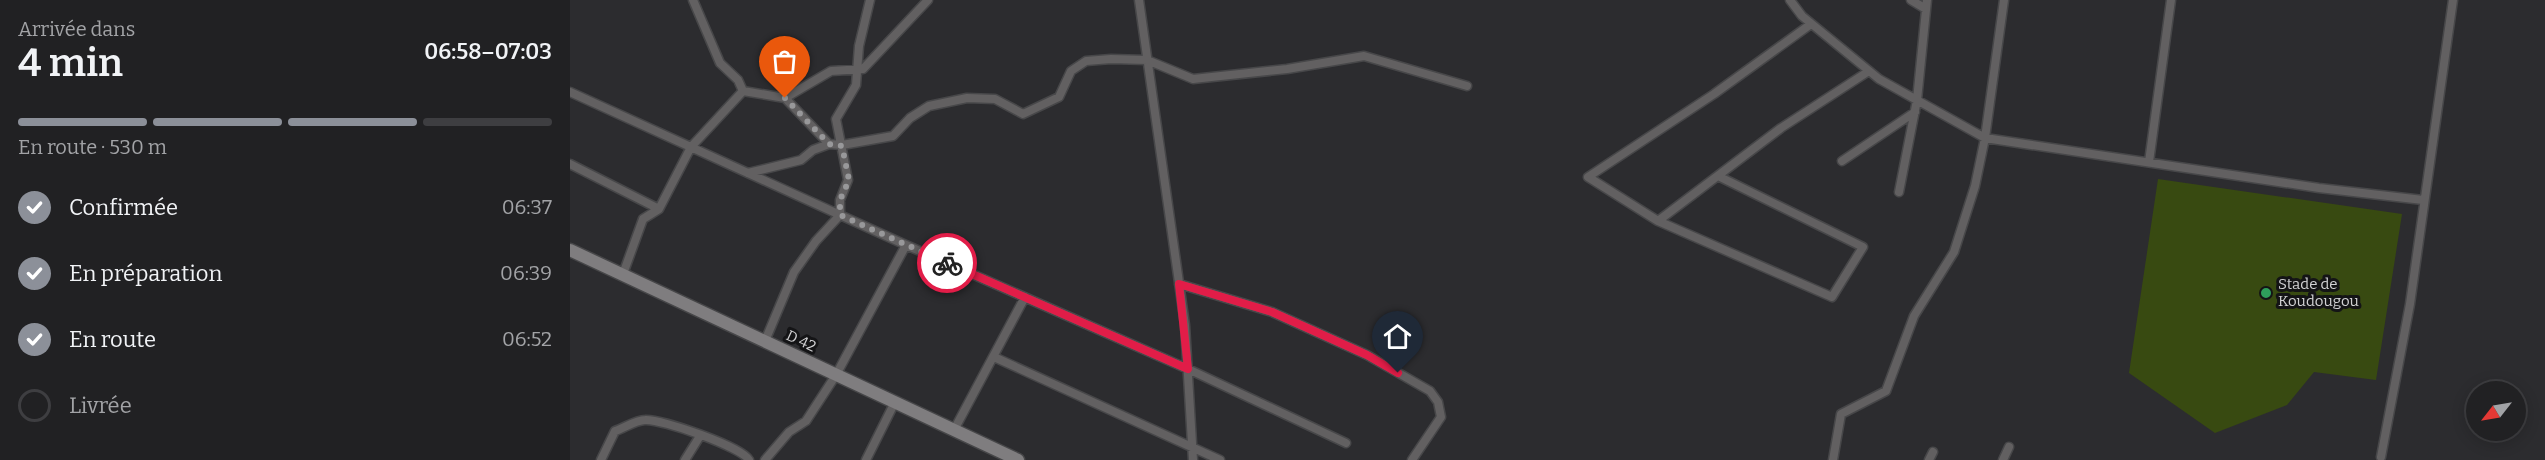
<!DOCTYPE html>
<html lang="fr">
<head>
<meta charset="utf-8">
<style>
  :root { --surface:#212123; --page:#2d2e30; --text:#f1f3f6; --muted:#a2a3a6; --line:#3e3e41; --accent:#8c9099 }
  body { margin:0; font-family:Bitter,serif; background:var(--page); color:var(--text); height:100vh; display:flex; flex-direction:column; font-size:22px; white-space:nowrap }
  * { box-sizing:border-box; margin:0 }
  p { font-size:20px; color:var(--muted) }
  .icon { flex:none; width:33px; height:33px; fill:none; stroke:currentColor; stroke-width:2; stroke-linecap:round; stroke-linejoin:round }
  .map { position:relative; flex:1; overflow:hidden }
  .sheet { display:flex; flex-direction:column; background:var(--surface); width:570px }
  .sheet>* { flex:none }
  .needle { width:39px; rotate:239deg }
  .buttons { position:absolute; left:1896px; top:381px; display:grid; gap:12px }
  .buttons a { display:grid; place-items:center; width:60px; height:60px; border-radius:50%; background:var(--surface); box-shadow:0 3px 15px #0003,0 0 0 2px var(--line); font-size:30px }
  .pin { position:absolute; display:grid; place-items:center; width:51px; height:51px; color:#fff; margin:-62px -26px; border-radius:50% 50% 50% 0; rotate:-45deg; box-shadow:0 0 6px #0007 }
  .pin .icon { rotate:45deg }
  .courier { position:absolute; display:grid; place-items:center; width:60px; height:60px; margin:-30px; border:4px solid #e11d48; border-radius:50%; background:#fff; color:#222; box-shadow:0 2px 8px #0007 }
  .overview em { font-style:normal; font-weight:600 }
  .overview div { display:flex; flex-direction:column-reverse }
  .overview { display:flex; align-items:center; justify-content:space-between; height:102px; padding:0 18px }
  h1 { font-size:39px; font-weight:600; line-height:45px }
  .bar { display:grid; grid-template-columns:repeat(4,1fr); gap:9px 6px; align-content:center; height:72px; padding:0 18px }
  .bar i { height:8px; border-radius:4px; background:var(--line) }
  .bar .current { background:var(--accent) }
  .bar p { grid-column:span 4 }
  ol { padding:0 18px; list-style:none }
  li { display:flex; align-items:center; gap:18px; height:66px }
  li p { margin-inline-start:auto }
  li .icon { padding:6px; border-radius:50%; background:var(--accent); color:#fff; stroke-width:4 }
  li:last-child { color:var(--muted) }
  li i { width:33px; height:33px; border:3px solid var(--line); border-radius:50% }
  main { display:flex; flex:1; min-height:0 }
  .map>svg:first-child { display:block }
  .green { fill:#384a11 }
  .lines { fill:none; stroke-linecap:round; stroke-linejoin:round }
  .street-casing { stroke:#474749; stroke-width:11 }
  .secondary-casing { stroke:#474749; stroke-width:15 }
  .street { stroke:#626061; stroke-width:8 }
  .secondary { stroke:#7f7d7f; stroke-width:12 }
  .done { stroke:#98989a; stroke-width:6; stroke-dasharray:0 10.8 }
  .route { stroke:#e11d48; stroke-width:8 }
  .leisure-dot { fill:#2e9e5b; stroke:#141416; stroke-width:2 }
  .labels { text-anchor:middle; stroke-width:6; stroke-linejoin:round; paint-order:stroke }
  .poi-label { font-size:15px; fill:#d2d2d4; stroke:#141416; text-anchor:start }
  .street-label { font-size:15px; fill:#d2d2d4; stroke:#141416 }
</style>
</head>
<body>
<main>
<section class="sheet">
<div class="overview"><div><h1>4 min</h1><p>Arrivée dans</p></div><em>06:58–07:03</em></div>
<div class="bar"><i class="current"></i><i class="current"></i><i class="current"></i><i></i><p>En route · 530 m</p></div>
<ol>
<li><svg class="icon" aria-label="check" viewBox="0 0 24 24"><path d="M5 12l5 5 9-10"/></svg>Confirmée<p>06:37</p></li>
<li><svg class="icon" aria-label="check" viewBox="0 0 24 24"><path d="M5 12l5 5 9-10"/></svg>En préparation<p>06:39</p></li>
<li><svg class="icon" aria-label="check" viewBox="0 0 24 24"><path d="M5 12l5 5 9-10"/></svg>En route<p>06:52</p></li>
<li><i></i>Livrée</li>
</ol>
</section>
<div class="map">
<svg width="1975" height="460" viewBox="0 0 1975 460">
  <rect width="100%" height="100%" fill="#2c2c2f"/>
  <path class="green" d="M1588,179L1832,214L1806,380L1744,372L1717,405L1645,433L1559,373Z"/>
  <g class="lines">
    <defs>
      <path id="street" d="M123,0L150,63L168,80L173,91
        M569,0L615,325L623,460
        M1220,0L1232,16L1309,79L1415,138L1749,188L1853,200
        M1341,0L1356,9
        M0,92L336,245L618,369L776,443
        M215,98L259,144
        M1272,161L1345,112
        M1579,162L1601,0
        M0,164L89,209
        M178,173L231,160L243,150L259,144L272,145L323,136L340,118L359,106L397,98L425,99L453,114L489,97L501,71L516,61L541,59L577,60L623,79L717,69L794,56L897,86
        M1148,176L1293,247L1262,297L1088,221L1018,177L1144,94L1241,24
        M1329,192L1347,100L1357,0
        M1088,221L1211,128L1299,71
        M53,274L73,219L89,209L121,147L173,91L215,98L261,71L293,69L358,0
        M609,284L702,312L797,355L860,391L868,402L871,417L842,460
        M195,341L224,272L246,241L270,215V200L278,180L266,119L286,85L289,46L300,0
        M424,357L650,460
        M384,430L455,297
        M1811,457L1840,304L1883,0
        M31,460L45,431C54,428 66,420 75,420C92,419 172,447 179,460
        M115,460L130,436
        M195,460L219,432L236,421L266,375L336,245
        M296,460L325,402
        M1263,460L1271,414L1316,391L1344,316L1384,252L1405,186L1415,138L1434,0
        M1359,460L1363,452
        M1433,460L1439,447"/>
      <path id="secondary" d="M0,250L448,460"/>
    </defs>
    <use href="#street" class="street-casing"/>
    <use href="#secondary" class="secondary-casing"/>
    <use href="#street" class="street"/>
    <use href="#secondary" class="secondary"/>
  </g>
  <g class="lines">
    <path class="done" d="M215,98L259,144L272,146L279,180L270,200V215L377,263"/>
    <path class="route" d="M377,263L618,369L609,284L702,312L797,355L828,373"/>
  </g>
  <circle class="leisure-dot" cx="1696" cy="293" r="6"/>
  <g class="labels">
    <g class="poi-label">
      <text x="1708" y="289">Stade de<tspan x="1708" dy="17">Koudougou</tspan></text>
    </g>
    <g class="street-label">
      <text transform="translate(231 341) rotate(25)" y="5">D 42</text>
    </g>
  </g>
</svg>
<div class="buttons">
<a><svg class="needle" viewBox="-14 -14 28 28"><path d="M0-13l5 13h-10z" fill="#e53935"/><path d="M0 13l5-13h-10z" fill="#a2a3a6"/></svg></a>
</div>
<div class="pin" style="left:215px;top:98px;background:#ea580c"><svg class="icon" aria-label="bag" viewBox="0 0 24 24"><path d="M5 8h14l-1 12H6zM9 8a3 3 0 0 1 6 0"/></svg></div>
<div class="pin" style="left:828px;top:373px;background:#1f2937"><svg class="icon" aria-label="home" viewBox="0 0 24 24"><path d="M3 11l9-7 9 7M6 9v11h12V9"/></svg></div>
<div class="courier" style="left:377px;top:263px"><svg class="icon" aria-label="bike" viewBox="0 0 24 24"><circle cx="6" cy="16" r="4"/><circle cx="18" cy="16" r="4"/><path d="M6 16l4-8h5l3 8M10 8l3 8H6M13 5h3"/></svg></div>
</div>
</main>
</body>
</html>
